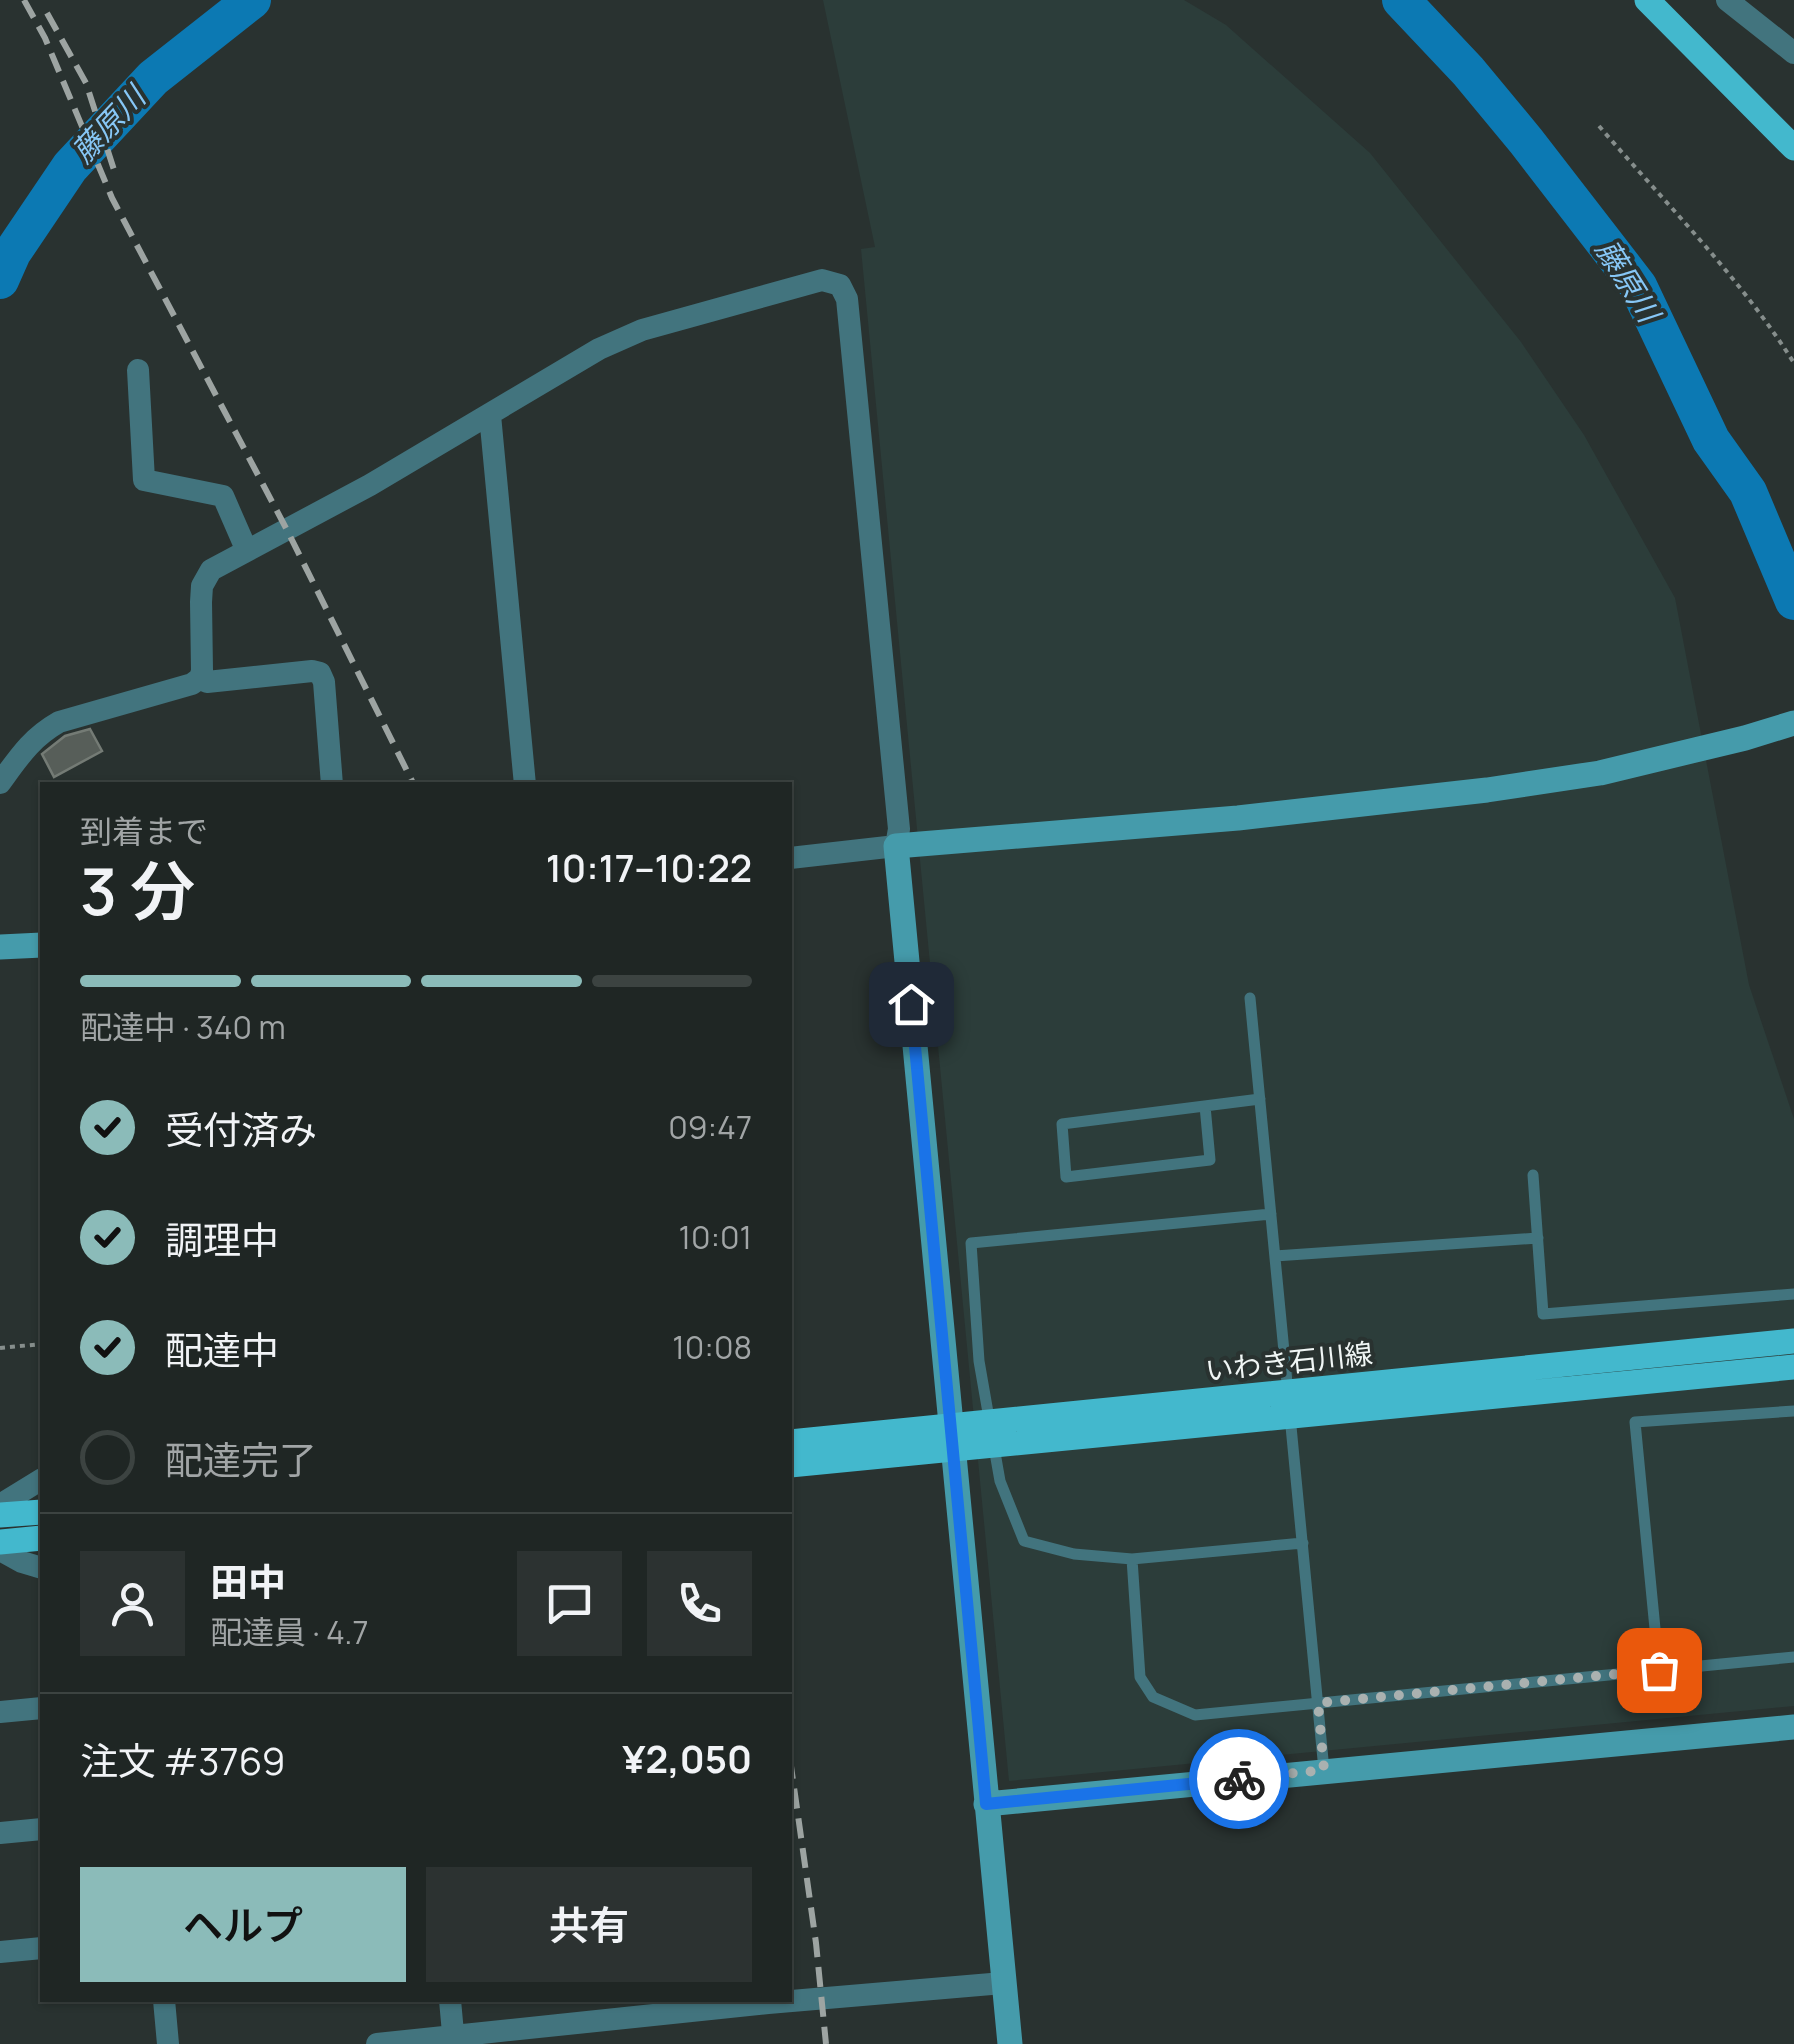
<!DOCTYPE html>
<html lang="ja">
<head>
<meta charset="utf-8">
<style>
  :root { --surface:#1f2624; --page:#2c3231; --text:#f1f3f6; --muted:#a1a5a6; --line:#3c4341; --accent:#8bbbb9 }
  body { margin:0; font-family:Manrope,"Noto Sans JP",sans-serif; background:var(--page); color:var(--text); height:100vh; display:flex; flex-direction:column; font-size:38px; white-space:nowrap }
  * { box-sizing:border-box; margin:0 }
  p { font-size:32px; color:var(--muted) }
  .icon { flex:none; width:55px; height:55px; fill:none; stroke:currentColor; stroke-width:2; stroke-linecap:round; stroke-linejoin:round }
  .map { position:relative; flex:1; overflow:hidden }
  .drawer { position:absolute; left:40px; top:782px; width:752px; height:1220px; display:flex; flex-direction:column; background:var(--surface); border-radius:0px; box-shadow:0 2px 8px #0004,0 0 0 2px var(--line) }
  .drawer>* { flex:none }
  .pin { position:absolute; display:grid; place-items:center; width:85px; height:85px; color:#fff; margin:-42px; border-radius:20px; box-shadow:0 5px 15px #0006 }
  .courier { position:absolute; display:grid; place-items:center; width:100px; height:100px; margin:-50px; border:8px solid #1a73e8; border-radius:50%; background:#fff; color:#222; box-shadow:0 2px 12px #0007 }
  .summary em { font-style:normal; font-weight:600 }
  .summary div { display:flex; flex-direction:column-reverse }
  .summary { display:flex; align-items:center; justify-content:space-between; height:170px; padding:0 40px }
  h1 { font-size:65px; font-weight:600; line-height:75px }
  .bar { display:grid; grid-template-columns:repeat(4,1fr); gap:15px 10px; align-content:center; height:120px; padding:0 40px }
  .bar i { height:12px; border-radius:8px; background:var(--line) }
  .bar .current { background:var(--accent) }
  .bar p { grid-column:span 4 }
  .line { display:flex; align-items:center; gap:25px; padding:0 40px; border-top:2px solid var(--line) }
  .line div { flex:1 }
  .round { display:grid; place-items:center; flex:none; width:105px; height:105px; border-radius:0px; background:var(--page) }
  ol { padding:0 40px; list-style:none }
  li { display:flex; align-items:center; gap:30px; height:110px }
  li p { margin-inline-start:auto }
  li .icon { padding:10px; border-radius:50%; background:var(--accent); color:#111; stroke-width:4 }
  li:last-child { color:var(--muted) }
  li i { width:55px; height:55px; border:5px solid var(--line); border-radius:50% }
  .cta { display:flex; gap:20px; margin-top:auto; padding:20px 40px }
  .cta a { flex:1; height:115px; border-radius:0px; background:var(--accent); color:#111; font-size:40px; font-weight:600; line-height:115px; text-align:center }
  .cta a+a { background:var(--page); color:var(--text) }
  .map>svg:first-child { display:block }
  .built { fill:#2c3d3a }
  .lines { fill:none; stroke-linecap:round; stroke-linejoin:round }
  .river { stroke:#0c79b3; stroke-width:38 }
  .building { fill:#575e59; stroke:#747b75; stroke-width:2.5 }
  .path { stroke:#868e8c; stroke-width:4; stroke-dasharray:5 5; stroke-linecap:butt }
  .lane { stroke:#42747e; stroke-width:11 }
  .street { stroke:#42747e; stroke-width:22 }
  .secondary { stroke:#459bab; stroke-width:25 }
  .primary { stroke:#43b8cd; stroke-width:25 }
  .rail { stroke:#9da4a2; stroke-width:6; stroke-dasharray:20 10; stroke-linecap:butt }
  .done { stroke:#aab1b0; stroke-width:10; stroke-dasharray:0 18 }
  .route { stroke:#1a73e8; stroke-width:12 }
  .labels { text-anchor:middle; stroke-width:8; stroke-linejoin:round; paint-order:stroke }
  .street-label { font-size:28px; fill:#f0f6f5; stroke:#293230 }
  .water-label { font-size:30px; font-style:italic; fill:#87c7f6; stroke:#293230 }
</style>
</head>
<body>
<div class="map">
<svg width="1794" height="2044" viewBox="0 0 1794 2044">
  <rect width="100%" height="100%" fill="#293230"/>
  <path class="built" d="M823,0H1184L1226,25L1370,153L1521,342L1584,435L1675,598L1749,985L1794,1119V1706L1009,1781L861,249L875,247Z"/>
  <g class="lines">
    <path class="river" d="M1401,0L1468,71L1526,141L1638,286L1711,440L1748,492L1794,601
      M0,280L12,253L70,167L153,78L252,0"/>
  </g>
  <path class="building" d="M90,729L102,751L54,777L42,754L65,736Z"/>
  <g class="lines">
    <path class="path" d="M1599,126C1666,204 1739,276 1794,363
      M0,1348L42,1344"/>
    <path class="lane" d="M1250,998L1288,1393
      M1205,1106L1210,1160L1066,1177L1062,1124L1260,1099
      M1533,1175L1543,1314L1794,1294
      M1275,1256L1538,1238
      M1290,1416L1324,1770
      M990,1424L979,1361L971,1243L1271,1214
      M994,1447L1000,1481L1024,1541L1074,1554L1132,1559L1303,1543
      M1132,1559L1140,1677L1153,1697L1195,1715L1794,1657
      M1659,1670L1635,1422L1794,1411"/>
    <path class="street" d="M1727,0L1794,53
      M138,370L144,480L223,496L247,551
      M490,415L525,785
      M200,678L202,671L201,602L202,586L211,570L370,485L599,349L642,330L822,280L840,285L847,299L899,829L896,846L790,858
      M0,783C19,757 31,738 59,722L192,684L200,678L207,682L312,671L320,673L324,682L332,785
      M0,1505L42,1479
      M0,1550L22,1562L42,1568
      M0,1712L42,1708
      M0,1833L42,1829
      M0,1952L42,1948
      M164,2000L168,2044
      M450,2000L454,2044
      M377,2044L768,2003L1003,1983"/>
    <path class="secondary" d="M0,947L42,945
      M986,1804L1794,1727
      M1010,2044L896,846L1238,818L1487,790L1600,773L1745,738L1794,723"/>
    <path class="primary" d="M1647,0L1794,148
      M790,1442L1794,1341
      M790,1465L1794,1367
      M0,1515L42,1512
      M0,1542L42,1538"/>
    <path class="rail" d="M24,0L45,38L112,198L287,530L414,785
      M47,13L86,83L115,173
      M790,1759L816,1943L826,2044"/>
  </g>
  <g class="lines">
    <path class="done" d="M1239,1779L1324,1770L1318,1703L1659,1670"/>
    <path class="route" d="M911,1004L986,1804L1239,1779"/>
  </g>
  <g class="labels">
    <g class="street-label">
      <text transform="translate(1289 1362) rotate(-6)" y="10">いわき石川線</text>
    </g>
    <g class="water-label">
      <text transform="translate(109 125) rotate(-47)" y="10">藤原川</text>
      <text transform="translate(1627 281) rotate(58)" y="10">藤原川</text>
    </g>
  </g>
</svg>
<div class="pin" style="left:1659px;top:1670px;background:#ea580c"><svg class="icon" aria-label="bag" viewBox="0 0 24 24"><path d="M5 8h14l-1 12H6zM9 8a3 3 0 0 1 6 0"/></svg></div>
<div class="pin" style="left:911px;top:1004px;background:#1f2937"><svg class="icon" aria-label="home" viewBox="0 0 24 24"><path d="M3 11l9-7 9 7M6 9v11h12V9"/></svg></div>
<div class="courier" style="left:1239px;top:1779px"><svg class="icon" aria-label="bike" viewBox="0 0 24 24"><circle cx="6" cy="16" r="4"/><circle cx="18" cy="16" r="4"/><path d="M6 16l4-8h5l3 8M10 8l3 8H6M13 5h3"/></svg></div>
<section class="drawer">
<div class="summary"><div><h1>3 分</h1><p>到着まで</p></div><em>10:17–10:22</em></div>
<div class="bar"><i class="current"></i><i class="current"></i><i class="current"></i><i></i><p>配達中 · 340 m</p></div>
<ol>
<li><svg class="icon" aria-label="check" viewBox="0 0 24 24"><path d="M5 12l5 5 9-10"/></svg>受付済み<p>09:47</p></li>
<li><svg class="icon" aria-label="check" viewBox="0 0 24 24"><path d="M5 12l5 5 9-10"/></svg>調理中<p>10:01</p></li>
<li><svg class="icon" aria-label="check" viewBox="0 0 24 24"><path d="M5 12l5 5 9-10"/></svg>配達中<p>10:08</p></li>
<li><i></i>配達完了</li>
</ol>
<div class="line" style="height:180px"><a class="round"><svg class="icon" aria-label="person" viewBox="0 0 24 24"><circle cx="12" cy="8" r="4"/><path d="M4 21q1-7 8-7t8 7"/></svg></a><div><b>田中</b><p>配達員 · 4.7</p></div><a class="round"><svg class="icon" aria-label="chat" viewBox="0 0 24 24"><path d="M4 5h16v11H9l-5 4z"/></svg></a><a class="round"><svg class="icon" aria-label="phone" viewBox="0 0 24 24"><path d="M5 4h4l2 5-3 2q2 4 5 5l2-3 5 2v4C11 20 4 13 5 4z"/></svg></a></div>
<div class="line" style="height:130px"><div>注文 #3769</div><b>¥2,050</b></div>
<div class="cta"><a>ヘルプ</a><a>共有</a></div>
</section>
</div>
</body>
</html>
